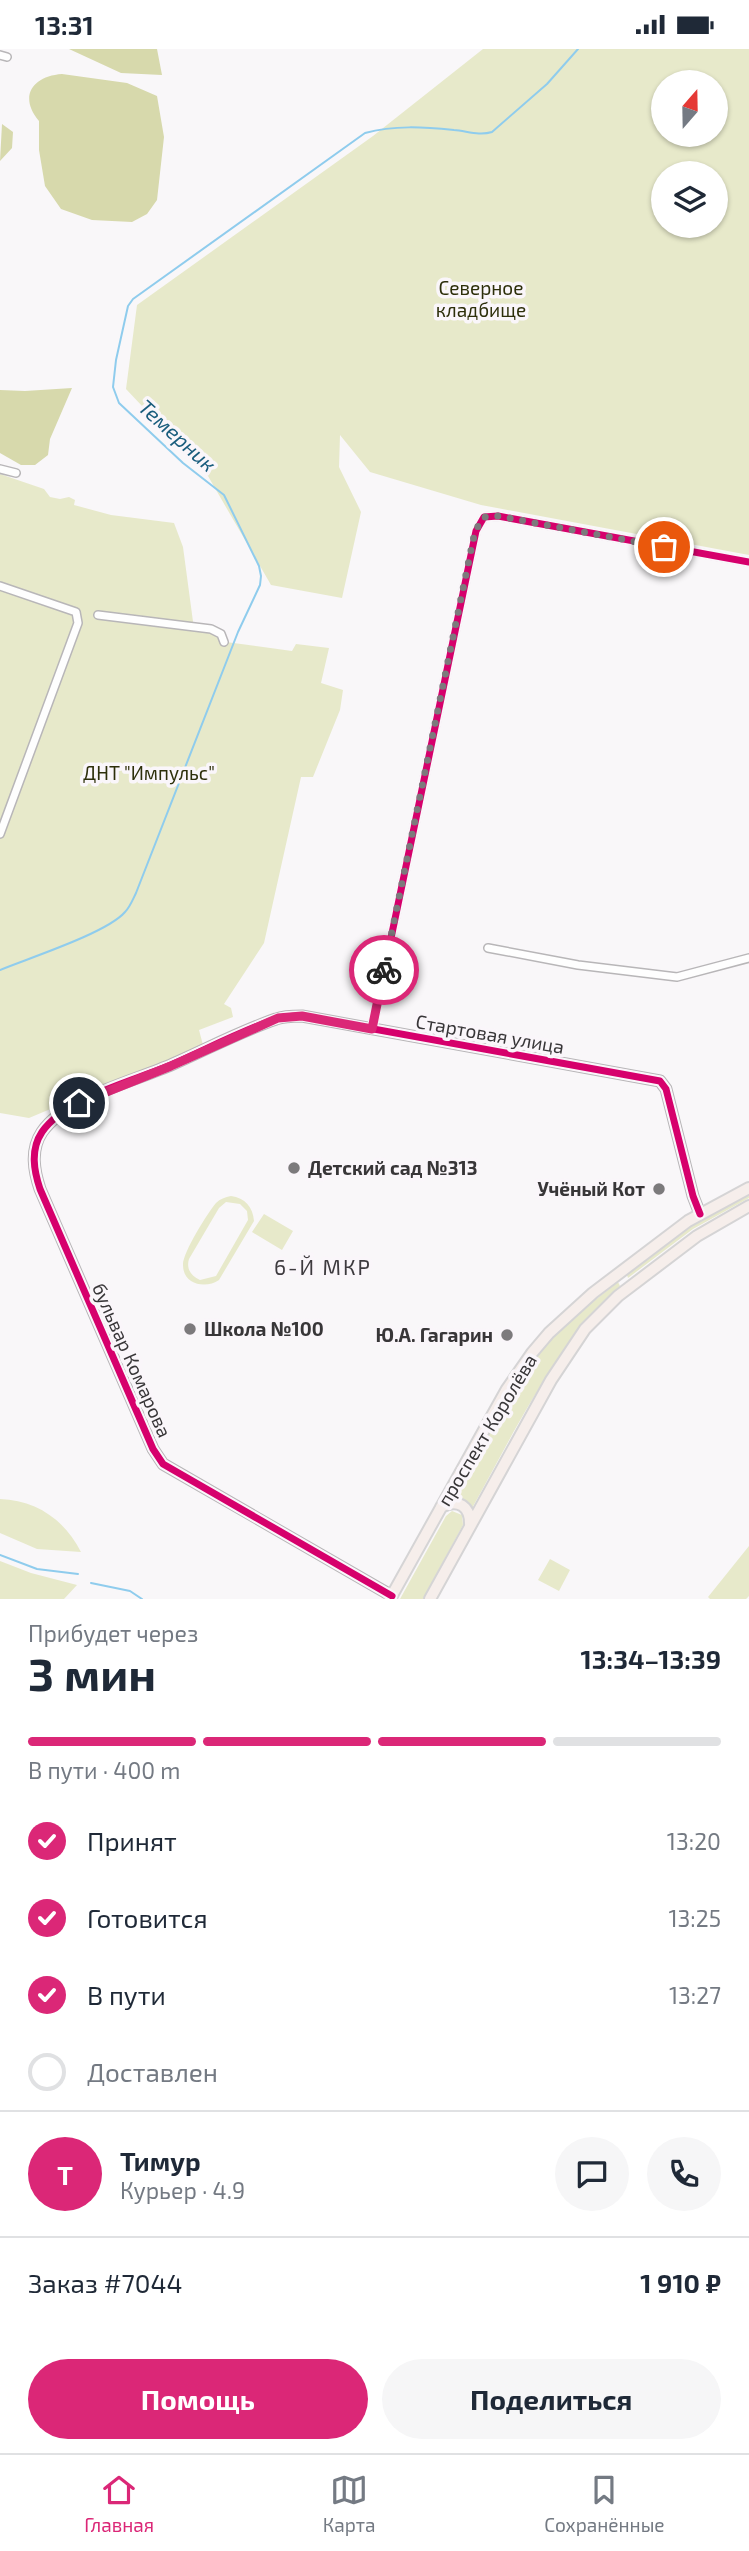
<!DOCTYPE html>
<html lang="ru">
<head>
<meta charset="utf-8">
<style>
  :root { --surface:#fff; --page:#f6f6f7; --text:#1f2937; --muted:#747a83; --line:#e0e1e3; --accent:#db2777 }
  body { margin:0; font-family:"Exo 2",sans-serif; background:var(--page); color:var(--text); height:100vh; display:flex; flex-direction:column; font-size:26px; white-space:nowrap }
  * { box-sizing:border-box; margin:0 }
  p { font-size:23px; color:var(--muted) }
  .icon { flex:none; width:38px; height:38px; fill:none; stroke:currentColor; stroke-width:2; stroke-linecap:round; stroke-linejoin:round }
  .map { position:relative; height:1550px; overflow:hidden }
  .panel { display:flex; flex-direction:column; background:var(--surface); flex:1 }
  .panel>* { flex:none }
  .needle { width:46px; rotate:20deg }
  .fabs { position:absolute; left:651px; top:21px; display:grid; gap:14px }
  .fabs a { display:grid; place-items:center; width:77px; height:77px; border-radius:50%; background:var(--surface); box-shadow:0 2px 5px #0004; font-size:35px }
  .pin { position:absolute; display:grid; place-items:center; width:60px; height:60px; color:#fff; margin:-30px; border:4px solid #fff; border-radius:50%; box-shadow:0 2px 7px #0007 }
  .courier { position:absolute; display:grid; place-items:center; width:70px; height:70px; margin:-35px; border:5px solid #db2777; border-radius:50%; background:#fff; color:#222; box-shadow:0 2px 9px #0007 }
  .head em { font-style:normal; font-weight:700 }
  .head div { display:flex; flex-direction:column-reverse }
  .head { display:flex; align-items:center; justify-content:space-between; height:119px; padding:0 28px }
  h1 { font-size:46px; font-weight:700; line-height:52px }
  .bar { display:grid; grid-template-columns:repeat(4,1fr); gap:10px 7px; align-content:center; height:84px; padding:0 28px }
  .bar i { height:9px; border-radius:5px; background:var(--line) }
  .bar .active { background:var(--accent) }
  .bar p { grid-column:span 4 }
  .line { display:flex; align-items:center; gap:18px; padding:0 28px; border-top:2px solid var(--line) }
  .line div { flex:1 }
  .round { display:grid; place-items:center; flex:none; width:74px; height:74px; border-radius:37px; background:var(--page) }
  ol { padding:0 28px; list-style:none }
  li { display:flex; align-items:center; gap:21px; height:77px }
  li p { margin-inline-start:auto }
  li .icon { padding:7px; border-radius:50%; background:var(--accent); color:#fff; stroke-width:4 }
  li:last-child { color:var(--muted) }
  li i { width:38px; height:38px; border:4px solid var(--line); border-radius:50% }
  .primary-button { display:flex; gap:14px; margin-top:auto; padding:14px 28px }
  .primary-button a { flex:1; height:80px; border-radius:42px; background:var(--accent); color:#fff; font-size:28px; font-weight:700; line-height:80px; text-align:center }
  .primary-button a+a { background:var(--page); color:var(--text) }
  .status { display:flex; justify-content:space-between; align-items:center; height:49px; padding:0 35px; background:var(--surface); direction:ltr }
  .status svg { height:19px; fill:currentColor }
  .dock { display:flex; justify-content:space-around; align-items:center; height:98px; border-top:2px solid var(--line); background:var(--surface); font-size:19px; color:var(--muted) }
  .dock a { display:grid; justify-items:center; gap:4px }
  .dock .active { color:var(--accent) }
  .map>svg:first-child { display:block }
  .green { fill:#e7e9ca; fill-rule:evenodd }
  .forest { fill:#d7d9ac }
  .lines { fill:none; stroke-linecap:round; stroke-linejoin:round }
  .stream { stroke:#8fcced; stroke-width:2 }
  .street-casing { stroke:#b8b6b8; stroke-width:10 }
  .secondary-casing { stroke:#b8b6b8; stroke-width:13 }
  .primary-casing { stroke:#d5d4d5; stroke-width:14 }
  .street { stroke:#fefefe; stroke-width:7 }
  .secondary { stroke:#fefefe; stroke-width:10 }
  .primary { stroke:#f6eeeb; stroke-width:10 }
  .cycleway-casing { stroke:#faf6fa; stroke-width:11 }
  .cycleway { stroke:#d6006c; stroke-width:7 }
  .done { stroke:#7c7a7c; stroke-width:7; stroke-dasharray:0 12.6 }
  .route { stroke:#db2777; stroke-width:9 }
  .poi-dot { fill:#7c7a7c; stroke:#faf6fa; stroke-width:2.5 }
  .labels { text-anchor:middle; stroke-width:7; stroke-linejoin:round; paint-order:stroke }
  .park-label { font-size:19px; fill:#2d2f0a; stroke:#faf6fa }
  .street-label { font-size:19px; fill:#383638; stroke:#faf6fa }
  .poi-label { font-size:19px; font-weight:bold; fill:#383638; stroke:#faf6fa; text-anchor:start }
  .water-label { font-size:21px; font-style:italic; fill:#1a5d7d; stroke:#faf6fa }
  .neighbourhood-label { font-size:21px; letter-spacing:2px; fill:#3e3b3f; stroke:#faf6fa }
</style>
</head>
<body>
<div class="status"><b>13:31</b><svg viewBox="0 0 49 12"><path d="M0 12V9h3v3zM5 12V6h3v6zM10 12V3h3v9zM15 12V0h3v12zM26 1h20v11H26zM47 4h2v5h-2z"/></svg></div>
<div class="map">
<svg width="749" height="1550" viewBox="0 0 749 1550">
  <rect width="100%" height="100%" fill="#f9f7f9"/>
  <path class="green" d="M483,0H749V506L481,456L370,423L340,386L339,418L361,463L342,549L271,536L208,427L126,340L137,256L373,87ZM663,33H716V86H663ZM663,124H716V177H663Z
    M0,425L44,440L50,448L60,450L69,448L75,451L74,456L111,466L174,474L183,498L194,580L221,585L226,593L292,602L296,595L329,599L321,634L343,641L340,661L313,728H301L264,894L224,955L231,959L233,968L199,981L203,996L29,1069L0,1064Z
    M749,1145V1149L693,1180L628,1229L627,1226L691,1177Z
    M231,1147C245,1149 253,1158 254,1172L219,1231C206,1240 183,1236 183,1216C182,1205 208,1163 216,1154C220,1150 225,1148 231,1147ZM226,1153L240,1155L247,1162L248,1171L216,1227L200,1231C191,1227 186,1220 189,1210L219,1159Z
    M264,1165L293,1182L282,1201L252,1183Z
    M618,1233L620,1237C552,1302 516,1380 471,1461L452,1450C478,1403 502,1353 535,1310C558,1280 588,1256 618,1233Z
    M0,1450C36,1451 65,1471 81,1503L37,1500L0,1484Z
    M452,1462L462,1466L463,1476L423,1550H400L446,1467Z
    M749,1497V1547L746,1550H710L708,1548Z
    M550,1510L570,1521L559,1542L538,1531Z
    M0,1512L31,1524L77,1536L64,1550H0Z"/>
  <path class="forest" d="M69,0H157L162,26L121,24Z
    M62,25L127,34L157,47L164,88L157,151L147,165L132,173L92,171L61,160L45,137L39,101V72C18,47 33,27 62,25Z
    M2,75L13,83L12,99L0,112Z
    M72,339L50,390L48,406L35,416H21L0,404V341L25,342Z"/>
  <g class="lines">
    <path class="stream" d="M0,921C29,909 107,884 125,863C130,858 133,850 136,844L238,583L260,536L261,527L259,517L224,446L183,414L119,354L113,338L116,311L128,257L133,250L365,84C394,76 424,78 454,81C467,82 479,87 492,83L547,35L578,0
      M0,1506L37,1520L78,1525
      M91,1534L130,1542L142,1550"/>
    <defs>
      <path id="street" d="M0,6L7,8
        M0,420L16,424
        M0,537L76,563L78,574L0,785
        M98,566L211,580L221,585L224,593
        M488,899L578,916L677,928L749,909
        M372,980L476,482L484,468L498,467L749,513"/>
      <path id="secondary" d="M392,1547L163,1415L153,1400L40,1140C34,1122 30,1101 42,1083C66,1048 135,1032 173,1015C207,1000 241,982 276,970C284,967 294,967 302,967L660,1032L666,1040L693,1147L700,1165"/>
      <path id="primary" d="M441,1458C458,1449 471,1457 470,1477
        M390,1550L507,1340L532,1304L549,1284L593,1244L688,1172L749,1139
        M430,1550L551,1331L585,1280L618,1247L697,1187L749,1157"/>
    </defs>
    <use href="#street" class="street-casing"/>
    <use href="#secondary" class="secondary-casing"/>
    <use href="#primary" class="primary-casing"/>
    <use href="#street" class="street"/>
    <use href="#secondary" class="secondary"/>
    <use href="#primary" class="primary"/>
    <defs>
      <path id="cycleway" d="M372,980L476,482L484,468L498,467L749,513
        M392,1547L163,1415L153,1400L40,1140C34,1122 30,1101 42,1083C66,1048 135,1032 173,1015C207,1000 241,982 276,970C284,967 294,967 302,967L660,1032L666,1040L693,1147L700,1165"/>
    </defs>
    <use href="#cycleway" class="cycleway-casing"/>
    <use href="#cycleway" class="cycleway"/>
  </g>
  <g class="lines">
    <path class="done" d="M384,921L475,482L484,468L498,467L664,498"/>
    <path class="route" d="M79,1054L171,1017L278,969L302,967L372,980L384,921"/>
  </g>
  <g class="poi-dot">
    <circle cx="294" cy="1119" r="7"/>
    <circle cx="659" cy="1140" r="7"/>
    <circle cx="190" cy="1280" r="7"/>
    <circle cx="507" cy="1286" r="7"/>
  </g>
  <g class="labels">
    <g class="park-label">
      <text x="481" y="246">Северное<tspan x="481" dy="22">кладбище</tspan></text>
      <text x="149" y="731">ДНТ "Импульс"</text>
    </g>
    <g class="street-label">
      <text transform="translate(490 985) rotate(10)" y="7">Стартовая улица</text>
      <text transform="translate(132 1311) rotate(66)" y="7">бульвар Комарова</text>
      <text transform="translate(487 1381) rotate(-59)" y="7">проспект Королёва</text>
    </g>
    <g class="poi-label">
      <text x="308" y="1126">Детский сад №313</text>
      <text x="645" y="1147" text-anchor="end">Учёный Кот</text>
      <text x="204" y="1287">Школа №100</text>
      <text x="493" y="1293" text-anchor="end">Ю.А. Гагарин</text>
    </g>
    <g class="water-label">
      <text transform="translate(177 387) rotate(42)" y="7">Темерник</text>
    </g>
    <g class="neighbourhood-label">
      <text x="323" y="1226">6-Й МКР</text>
    </g>
  </g>
</svg>
<div class="fabs">
<a><svg class="needle" viewBox="-14 -14 28 28"><path d="M0-13l5 13h-10z" fill="#e53935"/><path d="M0 13l5-13h-10z" fill="#747a83"/></svg></a>
<a><svg class="icon" aria-label="layers" viewBox="0 0 24 24"><path d="M12 4l9 5-9 5-9-5zM3 14l9 5 9-5"/></svg></a>
</div>
<div class="pin" style="left:664px;top:498px;background:#ea580c"><svg class="icon" aria-label="bag" viewBox="0 0 24 24"><path d="M5 8h14l-1 12H6zM9 8a3 3 0 0 1 6 0"/></svg></div>
<div class="pin" style="left:79px;top:1054px;background:#1f2937"><svg class="icon" aria-label="home" viewBox="0 0 24 24"><path d="M3 11l9-7 9 7M6 9v11h12V9"/></svg></div>
<div class="courier" style="left:384px;top:921px"><svg class="icon" aria-label="bike" viewBox="0 0 24 24"><circle cx="6" cy="16" r="4"/><circle cx="18" cy="16" r="4"/><path d="M6 16l4-8h5l3 8M10 8l3 8H6M13 5h3"/></svg></div>
</div>
<section class="panel">
<div class="head"><div><h1>3 мин</h1><p>Прибудет через</p></div><em>13:34–13:39</em></div>
<div class="bar"><i class="active"></i><i class="active"></i><i class="active"></i><i></i><p>В пути · 400 m</p></div>
<ol>
<li><svg class="icon" aria-label="check" viewBox="0 0 24 24"><path d="M5 12l5 5 9-10"/></svg>Принят<p>13:20</p></li>
<li><svg class="icon" aria-label="check" viewBox="0 0 24 24"><path d="M5 12l5 5 9-10"/></svg>Готовится<p>13:25</p></li>
<li><svg class="icon" aria-label="check" viewBox="0 0 24 24"><path d="M5 12l5 5 9-10"/></svg>В пути<p>13:27</p></li>
<li><i></i>Доставлен</li>
</ol>
<div class="line" style="height:126px"><b class="round" style="background:var(--accent);color:#fff">Т</b><div><b>Тимур</b><p>Курьер · 4.9</p></div><a class="round"><svg class="icon" aria-label="chat" viewBox="0 0 24 24"><path d="M4 5h16v11H9l-5 4z"/></svg></a><a class="round"><svg class="icon" aria-label="phone" viewBox="0 0 24 24"><path d="M5 4h4l2 5-3 2q2 4 5 5l2-3 5 2v4C11 20 4 13 5 4z"/></svg></a></div>
<div class="line" style="height:91px"><div>Заказ #7044</div><b>1 910 ₽</b></div>
<div class="primary-button"><a>Помощь</a><a>Поделиться</a></div>
</section>
<nav class="dock">
<a class="active"><svg class="icon" aria-label="home" viewBox="0 0 24 24"><path d="M3 11l9-7 9 7M6 9v11h12V9"/></svg>Главная</a>
<a><svg class="icon" aria-label="map" viewBox="0 0 24 24"><path d="M3 6l6-2 6 2 6-2v14l-6 2-6-2-6 2zM9 4v14M15 6v14"/></svg>Карта</a>
<a><svg class="icon" aria-label="saved" viewBox="0 0 24 24"><path d="M7 4h10v16l-5-4-5 4z"/></svg>Сохранённые</a>
</nav>
</body>
</html>
